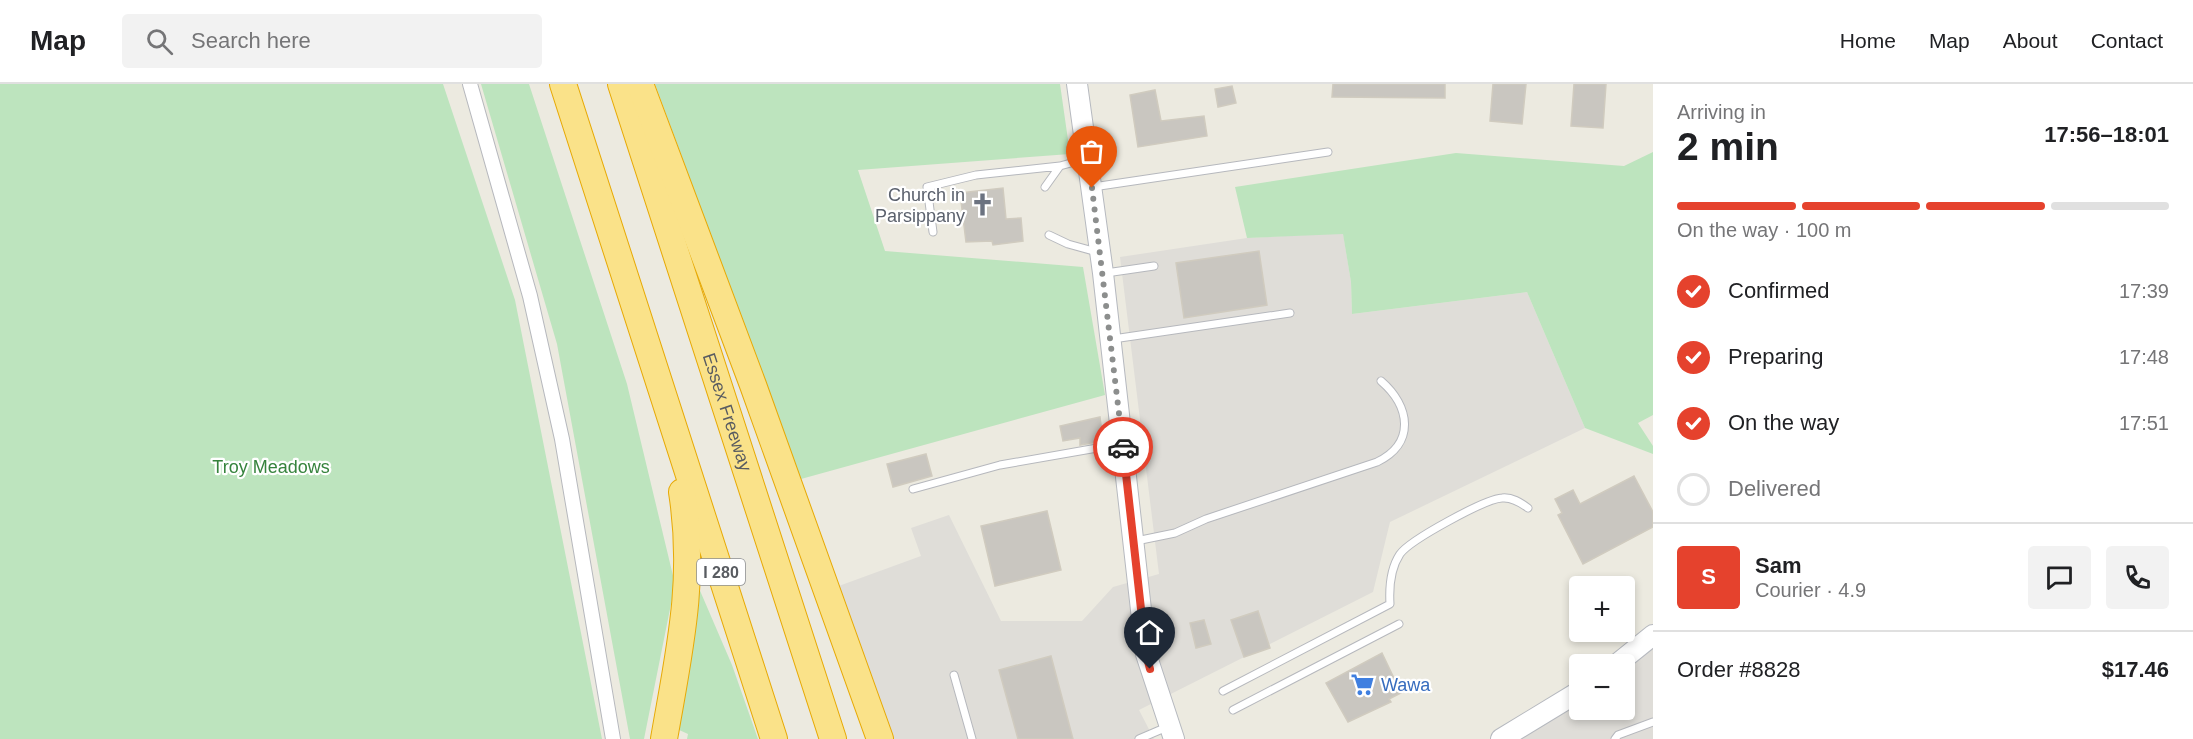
<!DOCTYPE html>
<html lang="en">
<head>
<meta charset="utf-8">
<style>
  :root { --surface:#fff; --page:#f2f2f2; --text:#202124; --muted:#757577; --line:#e0e0e0; --accent:#e5422d }
  body { margin:0; font-family:Helvetica,sans-serif; background:var(--page); color:var(--text); height:100vh; display:flex; flex-direction:column; font-size:22px; white-space:nowrap }
  * { box-sizing:border-box; margin:0 }
  p { font-size:20px; color:var(--muted) }
  .icon { flex:none; width:33px; height:33px; fill:none; stroke:currentColor; stroke-width:2; stroke-linecap:round; stroke-linejoin:round }
  .map { position:relative; flex:1; overflow:hidden }
  .side { display:flex; flex-direction:column; background:var(--surface); width:540px }
  .side>* { flex:none }
  .fabs { position:absolute; left:1569px; top:492px; display:grid; gap:12px }
  .fabs a { display:grid; place-items:center; width:66px; height:66px; border-radius:6px; background:var(--surface); box-shadow:0 3px 9px #0003; font-size:30px }
  .pin { position:absolute; display:grid; place-items:center; width:51px; height:51px; color:#fff; margin:-62px -26px; border-radius:50% 50% 50% 0; rotate:-45deg; box-shadow:0 0 6px #0007 }
  .pin .icon { rotate:45deg }
  .courier { position:absolute; display:grid; place-items:center; width:60px; height:60px; margin:-30px; border:4px solid #e5422d; border-radius:50%; background:#fff; color:#222; box-shadow:0 2px 8px #0007 }
  .overview em { font-style:normal; font-weight:600 }
  .overview div { display:flex; flex-direction:column-reverse }
  .overview { display:flex; align-items:center; justify-content:space-between; height:102px; padding:0 24px }
  h1 { font-size:39px; font-weight:600; line-height:45px }
  .bar { display:grid; grid-template-columns:repeat(4,1fr); gap:9px 6px; align-content:center; height:72px; padding:0 24px }
  .bar i { height:8px; border-radius:4px; background:var(--line) }
  .bar .current { background:var(--accent) }
  .bar p { grid-column:span 4 }
  .line { display:flex; align-items:center; gap:15px; padding:0 24px; border-top:2px solid var(--line) }
  .line div { flex:1 }
  .round { display:grid; place-items:center; flex:none; width:63px; height:63px; border-radius:6px; background:var(--page) }
  ol { padding:0 24px; list-style:none }
  li { display:flex; align-items:center; gap:18px; height:66px }
  li p { margin-inline-start:auto }
  li .icon { padding:6px; border-radius:50%; background:var(--accent); color:#fff; stroke-width:4 }
  li:last-child { color:var(--muted) }
  li i { width:33px; height:33px; border:3px solid var(--line); border-radius:50% }
  header { display:flex; align-items:center; gap:36px; box-sizing:border-box; height:84px; padding:0 30px; background:var(--surface); border-bottom:2px solid var(--line) }
  header strong { font-size:28px }
  nav { display:flex; gap:33px; margin-inline-start:auto; font-size:21px }
  .search { width:420px; height:54px; background:var(--page); display:flex; align-items:center; gap:15px; box-sizing:border-box; padding:0 21px; border-radius:6px; color:var(--muted); font-size:22px }
  main { display:flex; flex:1; min-height:0 }
  .map>svg:first-child { display:block }
  .industrial { fill:#dfddd8 }
  .green { fill:#bde4be }
  .building { fill:#c9c6c0; stroke:#d0cbbf; stroke-width:1.5 }
  .lines { fill:none; stroke-linecap:round; stroke-linejoin:round }
  .lane-casing { stroke:#b6b8bd; stroke-width:9 }
  .street-casing { stroke:#b6b8bd; stroke-width:16 }
  .secondary-casing { stroke:#b6b9bf; stroke-width:22 }
  .highway-casing { stroke:#e7a905; stroke-width:28 }
  .lane { stroke:#fff; stroke-width:7 }
  .street { stroke:#fff; stroke-width:14 }
  .secondary { stroke:#fff; stroke-width:20 }
  .highway { stroke:#fae289; stroke-width:26 }
  .done { stroke:#8c8e8d; stroke-width:6; stroke-dasharray:0 10.8 }
  .route { stroke:#e5422d; stroke-width:8 }
  .labels { text-anchor:middle; stroke-width:4.5; stroke-linejoin:round; paint-order:stroke }
  .shield { fill:#fff; stroke:#8b8d90; stroke-width:1.5 }
  .shield-label { font-size:16px; font-weight:bold; fill:#595c61 }
  .worship-label { font-size:18px; fill:#5b616d; stroke:#fff; text-anchor:end }
  .street-label { font-size:18px; fill:#595c61; stroke:#fff }
  .park-label { font-size:18px; fill:#36833d; stroke:#fff }
  .shop-label { font-size:18px; fill:#366cbe; stroke:#fff; text-anchor:start }
</style>
</head>
<body>
<header>
<strong>Map</strong>
<div class="search"><svg class="icon" aria-label="search" viewBox="0 0 24 24"><circle cx="10" cy="10" r="6"/><path d="M15 15l6 6"/></svg>Search here</div>
<nav><a>Home</a><a>Map</a><a>About</a><a>Contact</a></nav>
</header>
<main>
<div class="map">
<svg width="1653" height="655" viewBox="0 0 1653 655">
  <rect width="100%" height="100%" fill="#eceae0"/>
  <path class="industrial" d="M1343,149L1351,198L1352,230L1527,208L1585,344L1390,438L1373,508L1139,626L1154,655H893L836,503L921,472L911,444L949,431L1001,537H1082L1113,503L1159,490L1120,173L1247,154Z
    M1653,549V655H1502L1579,608L1580,626H1624V580Z"/>
  <path class="green" d="M0,0H443L515,216L602,655H0Z
    M481,0H529L627,300L675,500L644,655H630L557,260Z
    M655,0H1060L1070,70L858,86L885,167L1083,183L1105,311L801,395Z
    M1653,68V331L1638,339L1653,362V370L1585,344L1527,208L1352,230L1351,198L1343,150L1247,154L1235,103L1456,69L1624,82Z
    M698,502L732,581L758,655H687L688,650L677,645Z"/>
  <path class="building" d="M1333,0H1445V14L1332,13Z
    M1493,0H1526L1522,40L1490,37Z
    M1574,0H1606L1603,44L1571,42Z
    M1232,2L1236,19L1218,23L1215,5Z
    M1155,6L1161,37L1204,32L1207,52L1138,63L1130,11Z
    M1003,104L1006,135L1021,134L1023,157L993,161L992,157L966,158L960,109Z
    M1259,167L1267,221L1184,234L1176,179Z
    M1100,333L1102,349L1095,351L1097,358L1080,361V354L1063,357L1060,342Z
    M926,370L932,392L893,403L887,380Z
    M1634,392L1653,428V443L1583,480L1558,431L1562,429L1555,415L1573,406L1580,420Z
    M1047,427L1061,486L995,502L981,442Z
    M1258,527L1270,564L1244,573L1231,536Z
    M1204,536L1211,560L1196,564L1190,539Z
    M1382,569L1401,609L1389,615L1391,618L1348,638L1326,599Z
    M1051,572L1073,655H1018L999,586Z"/>
  <g class="lines">
    <defs>
      <path id="lane" d="M1045,103L1060,82L1085,75
        M1093,103L1328,68
        M933,148L927,103L976,91L1060,82
        M1049,151L1068,160L1097,168
        M1106,189L1154,182
        M1113,255L1290,229
        M913,405L1000,381L1120,360
        M1136,457L1175,449L1206,435L1377,378C1416,359 1410,322 1381,297
        M954,591L972,655
        M1223,607L1390,520C1389,503 1390,485 1400,470C1410,456 1485,415 1502,414C1512,413 1520,418 1528,424
        M1233,626L1399,540
        M1139,655L1167,643
        M1615,655L1618,651L1653,638"/>
      <path id="street" d="M470,0L530,212L562,355L613,655"/>
      <path id="secondary" d="M1077,0L1103,189L1146,570L1174,655
        M1617,580L1653,551
        M1501,655L1580,607"/>
      <g id="highway">
        <path d="M563,0L774,655"/>
        <path id="s1" d="M621,0L833,655"/>
        <path d="M640,0L753,301L880,655"/>
        <path d="M664,655C679,568 696,497 682,408"/>
      </g>
    </defs>
    <use href="#lane" class="lane-casing"/>
    <use href="#street" class="street-casing"/>
    <use href="#secondary" class="secondary-casing"/>
    <use href="#highway" class="highway-casing"/>
    <use href="#lane" class="lane"/>
    <use href="#street" class="street"/>
    <use href="#secondary" class="secondary"/>
    <use href="#highway" class="highway"/>
  </g>
  <g class="lines">
    <path class="done" d="M1092,104L1123,363"/>
    <path class="route" d="M1123,363L1146,570L1150,585"/>
  </g>
  <defs>
    <symbol id="church-bare" viewBox="-9 -9 18 18"><path d="M-1.2-6h2.4v3.5h3.3v2.4h-3.3V6h-2.4V-.1h-3.3v-2.4h3.3Z" fill="#6b7280" stroke="#fff" stroke-width="2.5" paint-order="stroke"/></symbol>
    <symbol id="supermarket-bare" viewBox="-9 -9 18 18"><path d="M-6-5.5h2.5l.6 2H6L4.5 2H-2.5L-4.4-4H-6ZM-1.5 3.2a1.3 1.3 0 1 0 .1 0ZM3 3.2a1.3 1.3 0 1 0 .1 0Z" fill="#3f7fe0" stroke="#fff" stroke-width="2.5" paint-order="stroke"/></symbol>
  </defs>
  <g fill-rule="evenodd">
    <use href="#church-bare" x="966" y="104" width="33" height="33"/>
    <use href="#supermarket-bare" x="1346" y="584" width="33" height="33"/>
  </g>
  <g class="labels">
    <rect class="shield" x="697" y="475" width="48" height="26" rx="4.5"/>
    <g class="shield-label">
      <text x="721" y="494">I 280</text>
    </g>
    <g class="worship-label">
      <text x="965" y="117">Church in<tspan x="965" dy="21">Parsippany</tspan></text>
    </g>
    <g class="street-label">
      <text dy="6" stroke="none"><textPath href="#s1" startOffset="345">Essex Freeway</textPath></text>
    </g>
    <g class="park-label">
      <text x="271" y="389">Troy Meadows</text>
    </g>
    <g class="shop-label">
      <text x="1381" y="607">Wawa</text>
    </g>
  </g>
</svg>
<div class="fabs">
<a>+</a>
<a>−</a>
</div>
<div class="pin" style="left:1092px;top:104px;background:#ea580c"><svg class="icon" aria-label="bag" viewBox="0 0 24 24"><path d="M5 8h14l-1 12H6zM9 8a3 3 0 0 1 6 0"/></svg></div>
<div class="pin" style="left:1150px;top:585px;background:#1f2937"><svg class="icon" aria-label="home" viewBox="0 0 24 24"><path d="M3 11l9-7 9 7M6 9v11h12V9"/></svg></div>
<div class="courier" style="left:1123px;top:363px"><svg class="icon" aria-label="car" viewBox="0 0 24 24"><path d="M5 17H2v-5l4-1 3-4h7l3 4 3 1v5h-3M9 17h6M6 11h13"/><circle cx="7" cy="17" r="2"/><circle cx="17" cy="17" r="2"/></svg></div>
</div>
<section class="side">
<div class="overview"><div><h1>2 min</h1><p>Arriving in</p></div><em>17:56–18:01</em></div>
<div class="bar"><i class="current"></i><i class="current"></i><i class="current"></i><i></i><p>On the way · 100 m</p></div>
<ol>
<li><svg class="icon" aria-label="check" viewBox="0 0 24 24"><path d="M5 12l5 5 9-10"/></svg>Confirmed<p>17:39</p></li>
<li><svg class="icon" aria-label="check" viewBox="0 0 24 24"><path d="M5 12l5 5 9-10"/></svg>Preparing<p>17:48</p></li>
<li><svg class="icon" aria-label="check" viewBox="0 0 24 24"><path d="M5 12l5 5 9-10"/></svg>On the way<p>17:51</p></li>
<li><i></i>Delivered</li>
</ol>
<div class="line" style="height:108px"><b class="round" style="background:var(--accent);color:#fff">S</b><div><b>Sam</b><p>Courier · 4.9</p></div><a class="round"><svg class="icon" aria-label="chat" viewBox="0 0 24 24"><path d="M4 5h16v11H9l-5 4z"/></svg></a><a class="round"><svg class="icon" aria-label="phone" viewBox="0 0 24 24"><path d="M5 4h4l2 5-3 2q2 4 5 5l2-3 5 2v4C11 20 4 13 5 4z"/></svg></a></div>
<div class="line" style="height:78px"><div>Order #8828</div><b>$17.46</b></div>
</section>
</main>
</body>
</html>
